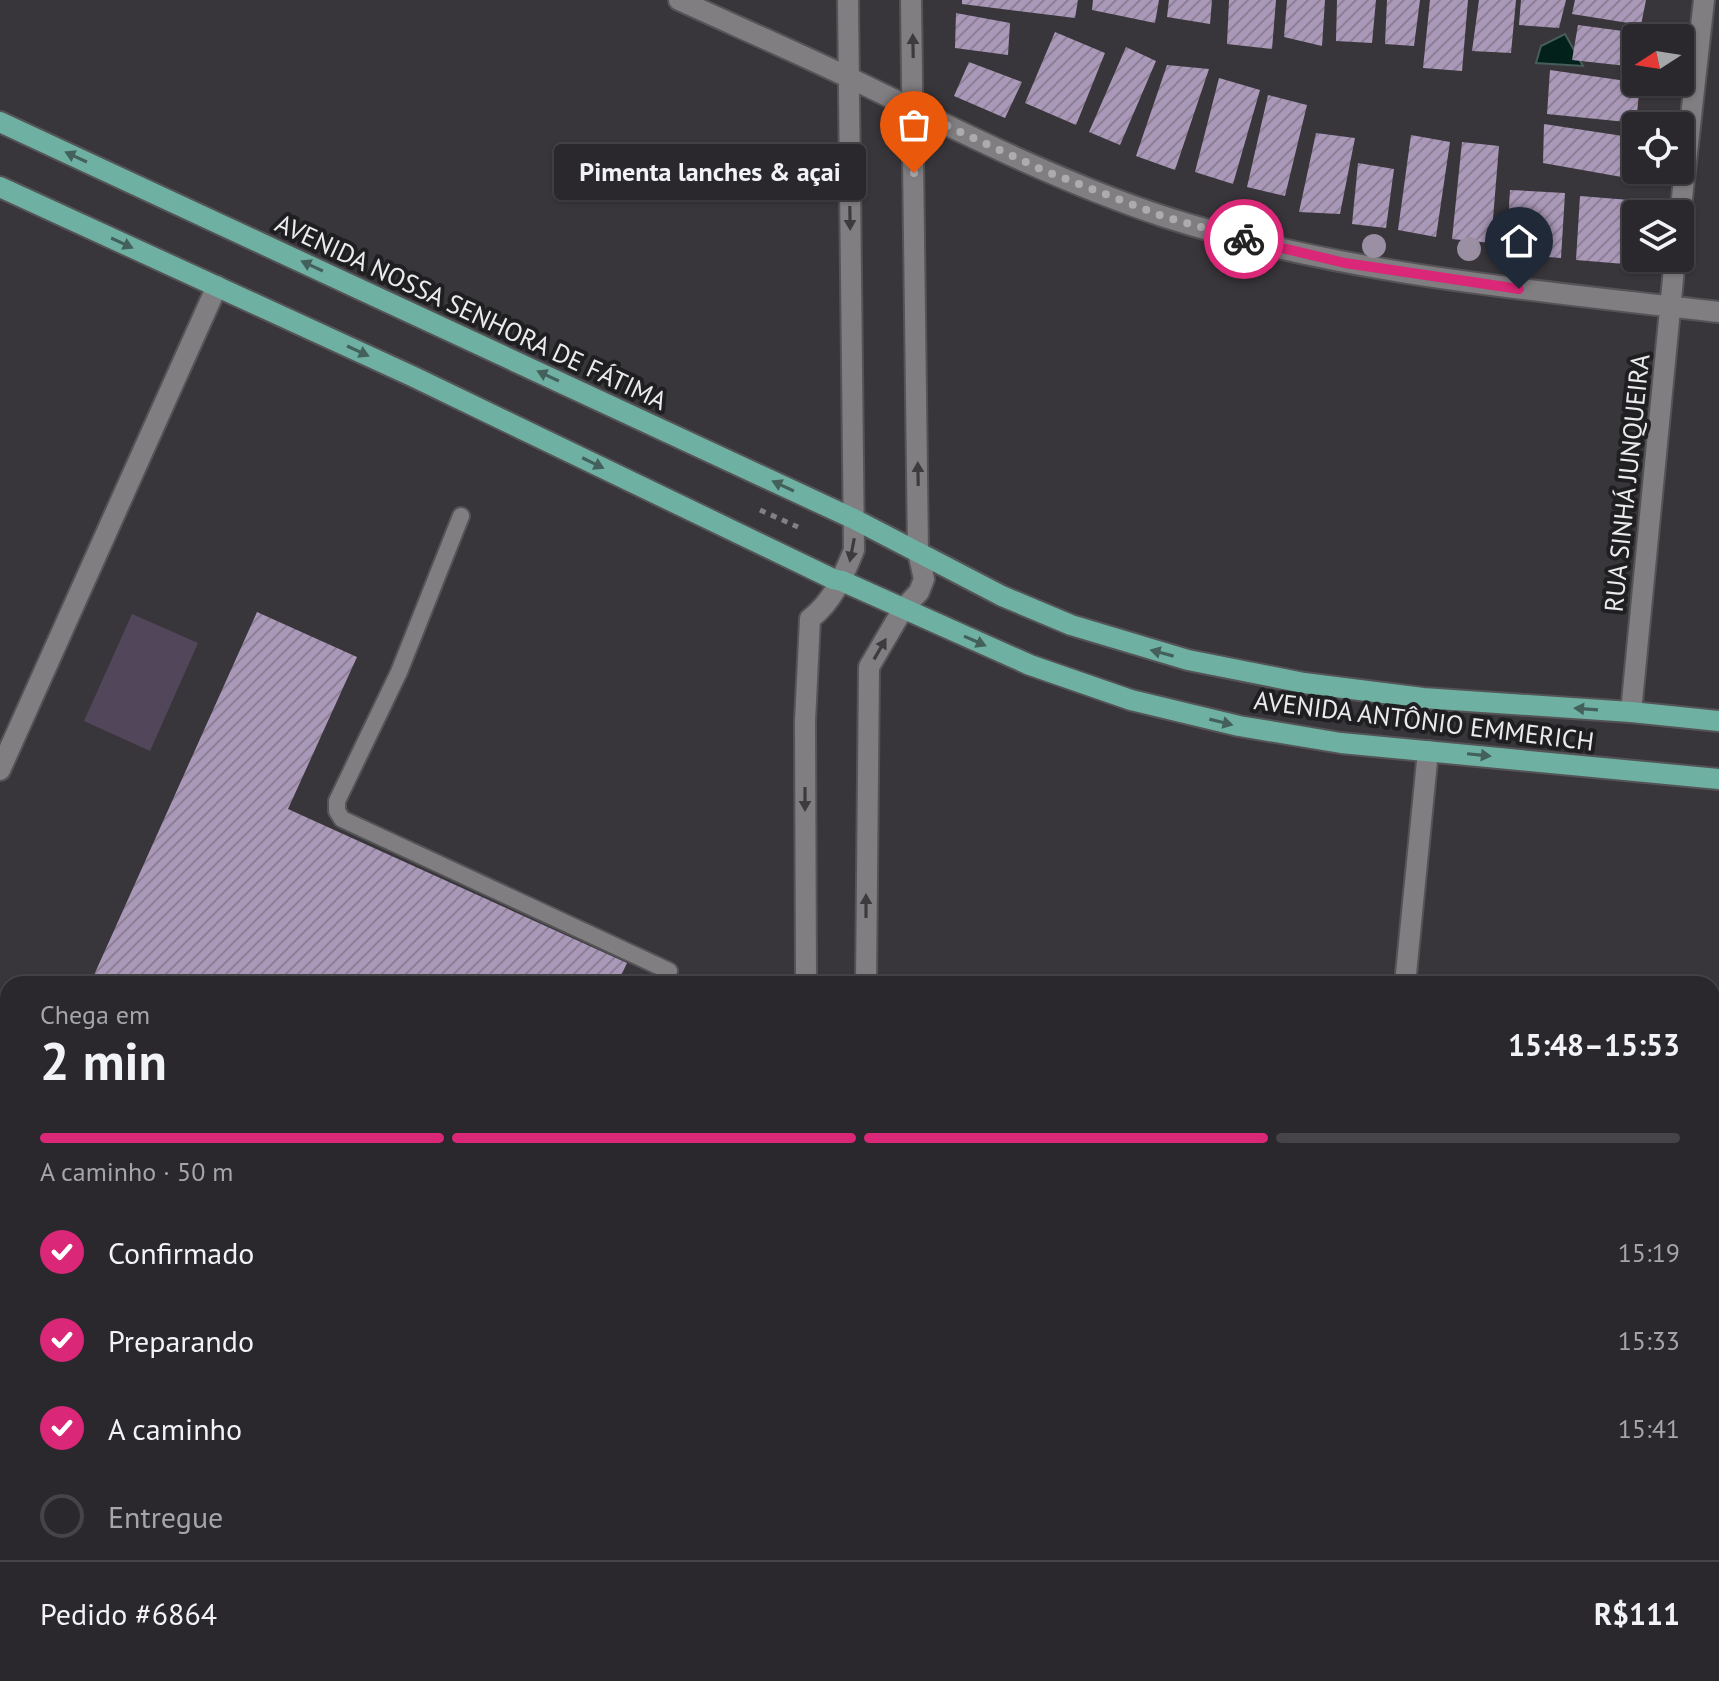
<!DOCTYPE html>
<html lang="pt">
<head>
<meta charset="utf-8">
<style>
  :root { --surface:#2a282c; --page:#323034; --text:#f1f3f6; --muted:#a5a6a9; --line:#464448; --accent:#db2777 }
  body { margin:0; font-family:"PT Sans",sans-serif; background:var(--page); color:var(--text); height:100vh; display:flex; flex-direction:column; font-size:30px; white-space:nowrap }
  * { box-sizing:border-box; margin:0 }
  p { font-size:26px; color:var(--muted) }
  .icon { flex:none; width:44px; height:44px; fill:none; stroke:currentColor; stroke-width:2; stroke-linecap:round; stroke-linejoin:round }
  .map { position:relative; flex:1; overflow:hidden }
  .side { position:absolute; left:0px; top:976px; width:1720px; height:706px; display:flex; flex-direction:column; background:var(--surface); border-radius:24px 24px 0 0; box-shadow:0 2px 6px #0004,0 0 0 2px var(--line) }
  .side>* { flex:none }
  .needle { width:52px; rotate:258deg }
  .controls { position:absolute; left:1622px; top:24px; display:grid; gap:16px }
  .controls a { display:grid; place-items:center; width:72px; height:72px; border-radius:8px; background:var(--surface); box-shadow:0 2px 6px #0004,0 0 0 2px var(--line); font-size:40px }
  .pin { position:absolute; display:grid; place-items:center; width:68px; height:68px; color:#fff; margin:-82px -34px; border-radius:50% 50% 50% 0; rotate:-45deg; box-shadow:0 0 8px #0007 }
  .pin .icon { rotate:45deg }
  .courier { position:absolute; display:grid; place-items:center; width:80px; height:80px; margin:-40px; border:6px solid #db2777; border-radius:50%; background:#fff; color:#222; box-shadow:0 2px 10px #0007 }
  .bubble { position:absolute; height:56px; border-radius:8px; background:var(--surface); box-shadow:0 2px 6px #0004,0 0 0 2px var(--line); font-size:26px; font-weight:700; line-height:56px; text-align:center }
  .head em { font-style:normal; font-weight:700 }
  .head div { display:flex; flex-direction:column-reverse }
  .head { display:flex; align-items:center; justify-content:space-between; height:136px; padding:0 40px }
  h1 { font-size:52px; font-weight:700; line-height:60px }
  .bar { display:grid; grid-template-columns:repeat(4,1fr); gap:12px 8px; align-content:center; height:96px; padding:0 40px }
  .bar i { height:10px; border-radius:6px; background:var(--line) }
  .bar .current { background:var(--accent) }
  .bar p { grid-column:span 4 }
  .line { display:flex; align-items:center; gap:20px; padding:0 40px; border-top:2px solid var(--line) }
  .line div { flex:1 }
  ol { padding:0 40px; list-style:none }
  li { display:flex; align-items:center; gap:24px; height:88px }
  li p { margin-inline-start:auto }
  li .icon { padding:8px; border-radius:50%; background:var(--accent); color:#fff; stroke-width:4 }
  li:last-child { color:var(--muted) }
  li i { width:44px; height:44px; border:4px solid var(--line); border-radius:50% }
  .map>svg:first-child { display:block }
  .grass { fill:#52465b }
  .water { fill:#01211a; stroke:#475d59; stroke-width:2 }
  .building { fill:url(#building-hatch) }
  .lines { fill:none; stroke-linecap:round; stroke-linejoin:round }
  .service-casing { stroke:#545356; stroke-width:20 }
  .minor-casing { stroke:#545356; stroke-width:24 }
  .primary-casing { stroke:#545356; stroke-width:24 }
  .path { stroke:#818083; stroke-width:5; stroke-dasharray:6 6; stroke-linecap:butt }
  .service { stroke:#807e81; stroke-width:16 }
  .minor { stroke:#807e81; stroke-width:20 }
  .primary { stroke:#6eb0a2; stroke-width:20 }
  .tree { fill:#9a8fa3 }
  .oneway { fill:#3c3b3d }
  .oneway2 { fill:#43605a }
  .done { stroke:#acabae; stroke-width:8; stroke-dasharray:0 14.4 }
  .route { stroke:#db2777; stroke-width:10 }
  .labels { text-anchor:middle; stroke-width:8; stroke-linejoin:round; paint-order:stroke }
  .street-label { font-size:26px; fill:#ebeaec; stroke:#1f1e20 }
</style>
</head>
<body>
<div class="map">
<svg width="1719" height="1681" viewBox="0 0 1719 1681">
  <defs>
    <pattern id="building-hatch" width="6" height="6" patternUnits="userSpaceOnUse" patternTransform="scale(2)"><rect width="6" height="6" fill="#aa98b8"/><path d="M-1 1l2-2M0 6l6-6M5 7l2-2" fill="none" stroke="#8c7f96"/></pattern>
  </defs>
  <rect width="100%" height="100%" fill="#38363a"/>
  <path class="grass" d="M132,614L198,643L150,751L84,721Z"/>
  <path class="water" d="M1565,34L1583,66L1536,63L1541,46Z"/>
  <path class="building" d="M962,0H1078L1075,18L962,4Z
    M1093,0H1159L1155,23L1092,10Z
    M1169,0H1212L1210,24L1167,17Z
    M1229,0H1276L1272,49L1227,44Z
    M1287,0H1325L1322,46L1284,37Z
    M1337,0H1376L1372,43L1336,41Z
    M1387,0H1420L1414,46L1385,44Z
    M1430,0H1468L1462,71L1423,68Z
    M1479,0H1516L1511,53L1472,51Z
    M1521,0H1566L1559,28L1519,25Z
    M1575,0H1646L1641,25L1572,14Z
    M956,13L1010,23L1008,55L955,48Z
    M1578,25L1645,34V38H1636V67L1572,60Z
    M1055,32L1105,53L1076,125L1025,103Z
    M1126,47L1156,61L1120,145L1089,132Z
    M969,62L1022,82L1005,118L954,96Z
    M1167,65L1209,69L1175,170L1136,156Z
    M1550,70L1640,83L1636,123L1547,114Z
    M1219,78L1260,90L1233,184L1195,172Z
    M1268,95L1307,105L1285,196L1247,187Z
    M1544,124L1636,138L1633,179L1543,163Z
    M1316,133L1355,138L1340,214L1299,212Z
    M1411,135L1450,142L1436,237L1398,230Z
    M1462,142L1499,146L1491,243L1452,239Z
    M1358,163L1394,169L1386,228L1352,224Z
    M1510,190L1565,193L1561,258L1506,254Z
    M1580,196L1642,201L1641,214H1636L1637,265L1576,260Z
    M257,612L357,657L288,809L627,963L617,984H90Z
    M0,1192L8,1196V1578L0,1574Z"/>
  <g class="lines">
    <defs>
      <path id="service" d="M461,516L399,672L337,801V811L342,819L669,971
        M816,1674V1681
        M459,1681L498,1678L497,1681
        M508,1681L509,1677L587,1674"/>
      <path id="minor" d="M679,0C736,26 793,51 850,78C953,128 1056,181 1165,217C1345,275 1533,290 1719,312
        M1680,216L1704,0
        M1631,712L1675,258
        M0,770L217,286
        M806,984L805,721L810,619C833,601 843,577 854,550L848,0
        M866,984L869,667L903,609L919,592L924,579L918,552L911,0
        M1405,984L1428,751
        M1712,1470L1719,1471
        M0,1653L8,1654
        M834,1674V1681
        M878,1674V1681
        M1338,1681V1674"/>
      <path id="primary" d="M0,122L854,519L1002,596L1071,625L1188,660L1304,683L1423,698L1631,712L1719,721
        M0,187L414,377L833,579L842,581L1030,665L1131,700L1239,726L1341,743L1719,779"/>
    </defs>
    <use href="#service" class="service-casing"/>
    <use href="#minor" class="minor-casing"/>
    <use href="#primary" class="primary-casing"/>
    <path class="path" d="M760,510L798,527"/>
    <use href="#service" class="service"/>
    <use href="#minor" class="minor"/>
    <use href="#primary" class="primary"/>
  </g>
  <g class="tree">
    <circle cx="1374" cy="246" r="12"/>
    <circle cx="1469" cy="249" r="12"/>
  </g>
  <defs><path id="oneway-solid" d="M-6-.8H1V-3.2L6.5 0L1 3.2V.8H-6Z" transform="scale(2)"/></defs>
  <g class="oneway">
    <use href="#oneway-solid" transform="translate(913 46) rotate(-91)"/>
    <use href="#oneway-solid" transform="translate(850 218) rotate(89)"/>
    <use href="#oneway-solid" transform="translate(918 474) rotate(-91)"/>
    <use href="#oneway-solid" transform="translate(852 550) rotate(101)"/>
    <use href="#oneway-solid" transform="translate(880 649) rotate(-60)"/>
    <use href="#oneway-solid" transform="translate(805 799) rotate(90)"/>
    <use href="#oneway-solid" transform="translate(866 906) rotate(-90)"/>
  </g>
  <g class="oneway2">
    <use href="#oneway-solid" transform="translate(76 157) rotate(-155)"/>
    <use href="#oneway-solid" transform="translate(122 243) rotate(25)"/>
    <use href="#oneway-solid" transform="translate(312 266) rotate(-155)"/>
    <use href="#oneway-solid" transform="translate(358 351) rotate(25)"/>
    <use href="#oneway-solid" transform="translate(548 376) rotate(-155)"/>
    <use href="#oneway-solid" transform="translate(593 463) rotate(26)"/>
    <use href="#oneway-solid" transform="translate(783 486) rotate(-155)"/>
    <use href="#oneway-solid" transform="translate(975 641) rotate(24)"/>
    <use href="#oneway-solid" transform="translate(1162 653) rotate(-165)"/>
    <use href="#oneway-solid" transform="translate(1586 709) rotate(-176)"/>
    <use href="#oneway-solid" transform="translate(1221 722) rotate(14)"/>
    <use href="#oneway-solid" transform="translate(1479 755) rotate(6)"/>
  </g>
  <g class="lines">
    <path class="done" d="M914,173L913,110L1045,171L1165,217L1244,239"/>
    <path class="route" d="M1244,239L1345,263L1519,289"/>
  </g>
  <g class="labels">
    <g class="street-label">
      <text transform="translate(471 312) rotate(25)" y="9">AVENIDA NOSSA SENHORA DE FÁTIMA</text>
      <text transform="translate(1627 483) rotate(-84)" y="9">RUA SINHÁ JUNQUEIRA</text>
      <text transform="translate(1424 721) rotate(7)" y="9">AVENIDA ANTÔNIO EMMERICH</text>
    </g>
  </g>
</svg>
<div class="controls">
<a><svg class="needle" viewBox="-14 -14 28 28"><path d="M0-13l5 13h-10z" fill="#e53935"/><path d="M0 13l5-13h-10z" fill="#a5a6a9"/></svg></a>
<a><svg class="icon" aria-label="locate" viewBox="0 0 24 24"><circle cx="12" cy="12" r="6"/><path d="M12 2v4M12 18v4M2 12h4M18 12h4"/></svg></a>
<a><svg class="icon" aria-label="layers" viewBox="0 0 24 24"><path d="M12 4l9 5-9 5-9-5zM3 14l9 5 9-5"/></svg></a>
</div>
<div class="pin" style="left:914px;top:173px;background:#ea580c"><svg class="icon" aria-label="bag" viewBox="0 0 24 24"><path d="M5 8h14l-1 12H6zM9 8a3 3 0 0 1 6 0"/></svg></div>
<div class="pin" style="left:1519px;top:289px;background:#1f2937"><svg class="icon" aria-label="home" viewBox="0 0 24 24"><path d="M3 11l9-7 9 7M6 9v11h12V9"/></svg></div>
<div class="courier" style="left:1244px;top:239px"><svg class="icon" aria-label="bike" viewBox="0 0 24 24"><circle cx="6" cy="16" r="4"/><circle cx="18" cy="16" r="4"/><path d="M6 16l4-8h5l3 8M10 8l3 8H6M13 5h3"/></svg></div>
<div class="bubble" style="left:554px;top:144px;width:312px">Pimenta lanches &amp; açai</div>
<section class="side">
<div class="head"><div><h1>2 min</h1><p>Chega em</p></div><em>15:48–15:53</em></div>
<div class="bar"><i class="current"></i><i class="current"></i><i class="current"></i><i></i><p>A caminho · 50 m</p></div>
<ol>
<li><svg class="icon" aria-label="check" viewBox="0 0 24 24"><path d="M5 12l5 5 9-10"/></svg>Confirmado<p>15:19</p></li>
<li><svg class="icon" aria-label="check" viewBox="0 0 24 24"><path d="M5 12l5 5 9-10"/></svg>Preparando<p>15:33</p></li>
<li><svg class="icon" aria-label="check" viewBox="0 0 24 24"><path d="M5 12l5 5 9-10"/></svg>A caminho<p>15:41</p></li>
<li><i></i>Entregue</li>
</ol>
<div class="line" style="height:104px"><div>Pedido #6864</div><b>R$111</b></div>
</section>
</div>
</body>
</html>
